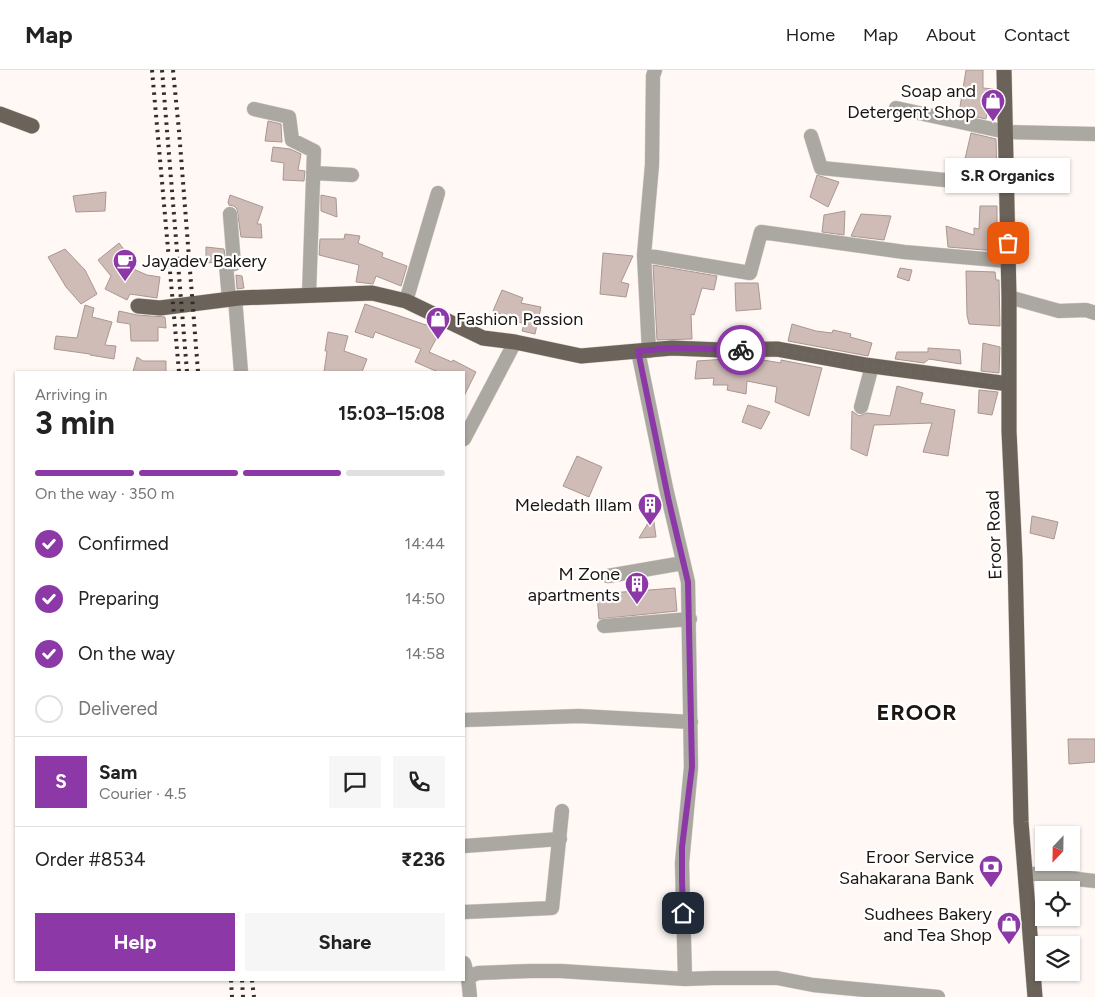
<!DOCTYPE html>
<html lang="en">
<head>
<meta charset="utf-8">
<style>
  :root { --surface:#fff; --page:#f6f6f6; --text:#222; --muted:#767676; --line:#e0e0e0; --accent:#8c38a7 }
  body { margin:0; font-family:Figtree,sans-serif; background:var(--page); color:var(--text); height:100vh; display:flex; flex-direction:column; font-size:19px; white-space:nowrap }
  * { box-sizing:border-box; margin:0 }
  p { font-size:16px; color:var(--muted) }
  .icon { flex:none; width:28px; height:28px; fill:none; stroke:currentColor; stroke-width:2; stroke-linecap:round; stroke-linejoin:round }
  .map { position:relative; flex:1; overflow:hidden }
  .side { position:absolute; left:15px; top:301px; width:450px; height:610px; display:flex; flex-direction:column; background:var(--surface); border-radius:0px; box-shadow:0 1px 4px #0004 }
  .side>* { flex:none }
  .needle { width:32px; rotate:202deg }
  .buttons { position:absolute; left:1035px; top:756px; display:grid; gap:10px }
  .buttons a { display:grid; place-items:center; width:45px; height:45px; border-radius:0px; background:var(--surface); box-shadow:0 1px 4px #0004; font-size:25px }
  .pin { position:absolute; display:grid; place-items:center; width:42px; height:42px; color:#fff; margin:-21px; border-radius:10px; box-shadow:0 2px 8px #0006 }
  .courier { position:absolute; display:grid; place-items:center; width:50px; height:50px; margin:-25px; border:4px solid #8c38a7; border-radius:50%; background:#fff; color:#222; box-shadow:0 1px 6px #0007 }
  .bubble { position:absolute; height:35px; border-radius:0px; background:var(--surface); box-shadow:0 1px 4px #0004; font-size:16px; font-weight:700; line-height:35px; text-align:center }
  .head em { font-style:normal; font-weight:700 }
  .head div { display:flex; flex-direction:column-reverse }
  .head { display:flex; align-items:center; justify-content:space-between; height:85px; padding:0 20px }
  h1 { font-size:32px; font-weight:700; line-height:38px }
  .bar { display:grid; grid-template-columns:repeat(4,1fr); gap:8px 5px; align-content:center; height:60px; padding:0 20px }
  .bar i { height:6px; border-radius:4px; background:var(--line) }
  .bar .current { background:var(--accent) }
  .bar p { grid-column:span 4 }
  .line { display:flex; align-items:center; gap:12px; padding:0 20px; border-top:1px solid var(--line) }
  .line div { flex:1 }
  .round { display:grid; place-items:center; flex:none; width:52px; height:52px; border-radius:0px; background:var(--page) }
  ol { padding:0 20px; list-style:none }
  li { display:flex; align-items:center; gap:15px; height:55px }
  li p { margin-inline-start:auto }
  li .icon { padding:5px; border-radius:50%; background:var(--accent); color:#fff; stroke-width:4 }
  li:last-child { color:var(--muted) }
  li i { width:28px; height:28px; border:2px solid var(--line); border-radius:50% }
  .cta { display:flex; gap:10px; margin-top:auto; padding:10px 20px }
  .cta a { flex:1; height:58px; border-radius:0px; background:var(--accent); color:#fff; font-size:20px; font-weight:700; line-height:58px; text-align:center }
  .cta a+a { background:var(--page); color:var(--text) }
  header { display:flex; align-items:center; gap:30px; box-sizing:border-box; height:70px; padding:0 25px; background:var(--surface); border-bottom:1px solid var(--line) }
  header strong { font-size:24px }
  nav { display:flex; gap:28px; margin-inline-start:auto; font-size:18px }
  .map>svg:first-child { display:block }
  .building { fill:#cfbcb6; stroke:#a99792 }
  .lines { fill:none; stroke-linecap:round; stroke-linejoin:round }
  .minor-casing { stroke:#dbd4d0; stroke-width:15 }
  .major-casing { stroke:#dbd4d0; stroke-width:16 }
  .minor { stroke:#aba7a1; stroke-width:14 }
  .major { stroke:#6b6359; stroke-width:15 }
  .rail { stroke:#332d29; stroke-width:4; stroke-dasharray:2.5 5; stroke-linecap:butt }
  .done { stroke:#6b6561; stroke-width:5; stroke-dasharray:0 9 }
  .route { stroke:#8c38a7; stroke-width:6 }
  .labels { text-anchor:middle; stroke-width:4.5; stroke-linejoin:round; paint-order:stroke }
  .poi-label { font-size:18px; fill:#1c1612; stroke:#fff; text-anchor:end }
  .street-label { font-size:18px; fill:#1c1612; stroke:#fff }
  .district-label { font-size:22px; font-weight:bold; letter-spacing:1px; fill:#1c1612; stroke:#fff }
</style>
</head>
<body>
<header>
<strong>Map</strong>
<nav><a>Home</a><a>Map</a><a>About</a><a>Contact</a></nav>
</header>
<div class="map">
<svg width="1095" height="927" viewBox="0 0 1095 927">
  <rect width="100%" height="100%" fill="#fff8f4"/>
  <path class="building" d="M966,0H983V18L993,19L986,49L959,43Z
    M268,51L281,54L282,72L265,71Z
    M971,63L996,69L997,106L951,102V89H965Z
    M273,77L290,79L301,84L298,100L305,101L304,111L283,110L284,93L271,91Z
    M817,105L839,112L828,137L810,127Z
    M106,122L105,141L76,142L73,126Z
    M230,125L263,137L257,154H261L262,168L241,167L237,139L234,136L229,135L228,132Z
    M321,125L336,128L337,147L321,141Z
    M980,136H997V181L948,177L946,156L974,165V158L979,159Z
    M845,141L844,165L822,162L824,145Z
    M861,144L891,146L884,170L851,166Z
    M345,164L360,166L358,173L383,183L382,187L407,196L401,216L376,206L373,214L356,212L359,195L319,185L320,169H344Z
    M119,173L130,187L122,194L147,205L160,207L157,228L130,224L127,230L105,219L111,206L98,190Z
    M206,177L224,179L225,186L218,192L206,193Z
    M65,179L85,200L97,224L81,234L66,217L48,187Z
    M603,183L633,186L621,212L629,214L626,227L600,224Z
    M653,195L717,206L714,220L702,218L694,245L691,244L692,269L657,270Z
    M900,198L912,200L909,211L897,207Z
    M966,201L995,202L996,210H999L1000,256L969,254L967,245Z
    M236,205L242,206L244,218L237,219Z
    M735,213H758L761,239L736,241Z
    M502,220L523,228L521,233L541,237L535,264L522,261L524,254L493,241Z
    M365,234L426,255L428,252L441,260L429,282L452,292L453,290L476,302L464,326V302H438L415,292L421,279L375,262L373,268L355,262Z
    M85,235L94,238L92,247L112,252L105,275L116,276L114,289L90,285V284L54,279L56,266L77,268Z
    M119,241L137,245L165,247L166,258L158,257V271H131L130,254L117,252Z
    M792,254L816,261L832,263L833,260L851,264L850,267L872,273L868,286L788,271Z
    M328,262L348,266L344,281L367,289L362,302H324L327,281H325Z
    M983,273L1000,277L999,303L981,301Z
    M928,278L960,280L961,294L929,289L924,293L895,289L897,282H928Z
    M137,287L143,291H166V302H133Z
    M726,289V292L741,289H757L781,293V290L822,298L809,346L775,332L777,317L747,311L746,324L727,320L728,315H713L714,308L695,309L697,291Z
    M897,316L923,323L920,333L955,340L948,386L923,382L932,353L874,355L867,386L851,379L852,341L859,346L867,343L890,346Z
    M979,320L998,322L992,345L978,343Z
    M748,335L770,342L761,359L742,352Z
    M577,386L602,397L589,427L563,416Z
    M653,445L656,467L639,468Z
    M1032,446L1058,452L1054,469L1030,463Z
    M675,518L677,541L599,549L597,524Z
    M1068,669H1095V692L1069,694Z"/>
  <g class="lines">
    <defs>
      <path id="minor" d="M896,38L1006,62L1095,64
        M254,39L289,47L292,70L314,81L309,225
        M811,66L821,98L1007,116
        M313,103L352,105
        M644,185L652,95L653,6L655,0
        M1009,227L1059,241L1086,240L1095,243
        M235,228L241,302
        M229,229L226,195L234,194L230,144
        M406,231L438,123
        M638,281L666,418L688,512L691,697L682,793L685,909
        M649,281L644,185L750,203L761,162L904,182L1008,191
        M861,337L872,296
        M464,369L515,272
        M608,506L683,493
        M604,556L690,549
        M464,650L579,646L691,652
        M464,776L560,769
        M1025,803L1095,811
        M464,842L552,838L562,741
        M464,893L468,907
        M470,927L468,907L478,903L531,901H561L685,909L713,908H777L813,915L938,927"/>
      <path id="major" d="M1004,0L1009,227V361L1015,489L1021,752L1035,927
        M0,44L32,56
        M138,236L160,238L239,228L372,223L406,231L483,268L515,272L581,286L672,278L721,280L777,279L865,295L1009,314"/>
    </defs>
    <use href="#minor" class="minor-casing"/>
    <use href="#major" class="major-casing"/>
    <use href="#minor" class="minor"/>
    <use href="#major" class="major"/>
    <path class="rail" d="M152,0L179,302
      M162,0L187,302
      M173,0L179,61L198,302
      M231,910L232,927
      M242,910L243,927
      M252,910L254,927"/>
  </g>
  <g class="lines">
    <path class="done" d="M741,280L777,279L865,295L1008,314V173"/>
    <path class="route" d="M683,843L682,810V777L692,697L688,512L669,432L638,281L672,278L741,280"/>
  </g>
  <defs>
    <symbol id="shop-pin" viewBox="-11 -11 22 30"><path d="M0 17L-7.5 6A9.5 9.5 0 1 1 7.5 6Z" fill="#8c38a7" stroke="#fff"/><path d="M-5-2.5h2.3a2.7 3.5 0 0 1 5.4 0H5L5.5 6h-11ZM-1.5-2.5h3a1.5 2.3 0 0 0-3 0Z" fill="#fff"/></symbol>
    <symbol id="cafe-pin" viewBox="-11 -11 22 30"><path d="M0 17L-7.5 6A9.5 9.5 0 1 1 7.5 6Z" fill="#8c38a7" stroke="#fff"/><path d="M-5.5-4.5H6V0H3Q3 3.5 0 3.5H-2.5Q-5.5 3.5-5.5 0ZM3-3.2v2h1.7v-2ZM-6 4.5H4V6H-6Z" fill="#fff"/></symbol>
    <symbol id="building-pin" viewBox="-11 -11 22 30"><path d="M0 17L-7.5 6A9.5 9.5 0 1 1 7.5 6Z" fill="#8c38a7" stroke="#fff"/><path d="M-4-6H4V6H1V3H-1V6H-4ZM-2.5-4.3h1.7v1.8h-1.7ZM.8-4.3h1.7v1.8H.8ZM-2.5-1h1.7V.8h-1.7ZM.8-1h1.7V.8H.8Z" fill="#fff"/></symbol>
    <symbol id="bank-pin" viewBox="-11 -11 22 30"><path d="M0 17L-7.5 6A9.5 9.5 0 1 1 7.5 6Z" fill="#8c38a7" stroke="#fff"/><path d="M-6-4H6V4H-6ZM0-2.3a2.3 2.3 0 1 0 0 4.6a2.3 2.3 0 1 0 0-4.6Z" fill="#fff"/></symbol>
  </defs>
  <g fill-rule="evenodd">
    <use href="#shop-pin" x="979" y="17" width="28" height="38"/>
    <use href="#cafe-pin" x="111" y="177" width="28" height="38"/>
    <use href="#shop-pin" x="424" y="235" width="28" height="38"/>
    <use href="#building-pin" x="636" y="421" width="28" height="38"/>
    <use href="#building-pin" x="623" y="500" width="28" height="38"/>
    <use href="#bank-pin" x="977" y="783" width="28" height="38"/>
    <use href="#shop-pin" x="995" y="840" width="28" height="38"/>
  </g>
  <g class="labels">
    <g class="poi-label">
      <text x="976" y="27">Soap and<tspan x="976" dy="21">Detergent Shop</tspan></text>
      <text x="142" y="197" text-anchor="start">Jayadev Bakery</text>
      <text x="456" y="255" text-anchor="start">Fashion Passion</text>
      <text x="632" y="441">Meledath Illam</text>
      <text x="620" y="510">M Zone<tspan x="620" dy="21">apartments</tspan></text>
      <text x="974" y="793">Eroor Service<tspan x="974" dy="21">Sahakarana Bank</tspan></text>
      <text x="992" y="850">Sudhees Bakery<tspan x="992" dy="21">and Tea Shop</tspan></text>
    </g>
    <g class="street-label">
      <text transform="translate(994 465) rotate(-92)" y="6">Eroor Road</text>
    </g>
    <g class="district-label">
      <text x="917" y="650">EROOR</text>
    </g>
  </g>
</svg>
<div class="buttons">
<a><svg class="needle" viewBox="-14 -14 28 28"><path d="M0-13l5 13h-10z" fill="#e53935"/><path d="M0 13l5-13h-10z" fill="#767676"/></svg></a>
<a><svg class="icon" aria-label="locate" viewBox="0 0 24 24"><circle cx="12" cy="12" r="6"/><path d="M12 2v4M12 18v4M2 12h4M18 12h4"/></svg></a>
<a><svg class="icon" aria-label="layers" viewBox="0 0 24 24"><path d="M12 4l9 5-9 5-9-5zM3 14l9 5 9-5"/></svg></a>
</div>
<div class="pin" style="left:1008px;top:173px;background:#ea580c"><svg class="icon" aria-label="bag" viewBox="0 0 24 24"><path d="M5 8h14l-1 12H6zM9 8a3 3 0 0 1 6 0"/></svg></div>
<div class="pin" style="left:683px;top:843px;background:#1f2937"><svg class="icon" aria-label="home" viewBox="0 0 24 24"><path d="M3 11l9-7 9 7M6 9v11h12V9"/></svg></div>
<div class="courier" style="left:741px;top:280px"><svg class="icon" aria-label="bike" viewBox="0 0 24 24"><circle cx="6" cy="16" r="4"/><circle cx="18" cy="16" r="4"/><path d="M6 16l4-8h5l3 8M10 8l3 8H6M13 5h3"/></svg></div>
<div class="bubble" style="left:945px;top:88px;width:125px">S.R Organics</div>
<section class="side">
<div class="head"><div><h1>3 min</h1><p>Arriving in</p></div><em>15:03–15:08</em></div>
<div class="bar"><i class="current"></i><i class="current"></i><i class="current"></i><i></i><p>On the way · 350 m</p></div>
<ol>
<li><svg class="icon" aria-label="check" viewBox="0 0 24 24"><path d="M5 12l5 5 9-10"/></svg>Confirmed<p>14:44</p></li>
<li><svg class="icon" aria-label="check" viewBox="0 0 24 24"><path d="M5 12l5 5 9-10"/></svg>Preparing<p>14:50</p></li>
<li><svg class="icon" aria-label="check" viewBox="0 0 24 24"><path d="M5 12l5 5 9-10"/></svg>On the way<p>14:58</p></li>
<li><i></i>Delivered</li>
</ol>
<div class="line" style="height:90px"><b class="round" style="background:var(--accent);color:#fff">S</b><div><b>Sam</b><p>Courier · 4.5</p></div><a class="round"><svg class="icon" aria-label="chat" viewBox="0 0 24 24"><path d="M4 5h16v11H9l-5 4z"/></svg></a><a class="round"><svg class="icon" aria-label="phone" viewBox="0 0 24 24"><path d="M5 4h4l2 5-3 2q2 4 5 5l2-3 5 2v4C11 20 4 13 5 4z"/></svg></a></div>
<div class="line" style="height:65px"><div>Order #8534</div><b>₹236</b></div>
<div class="cta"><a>Help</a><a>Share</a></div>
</section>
</div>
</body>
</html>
